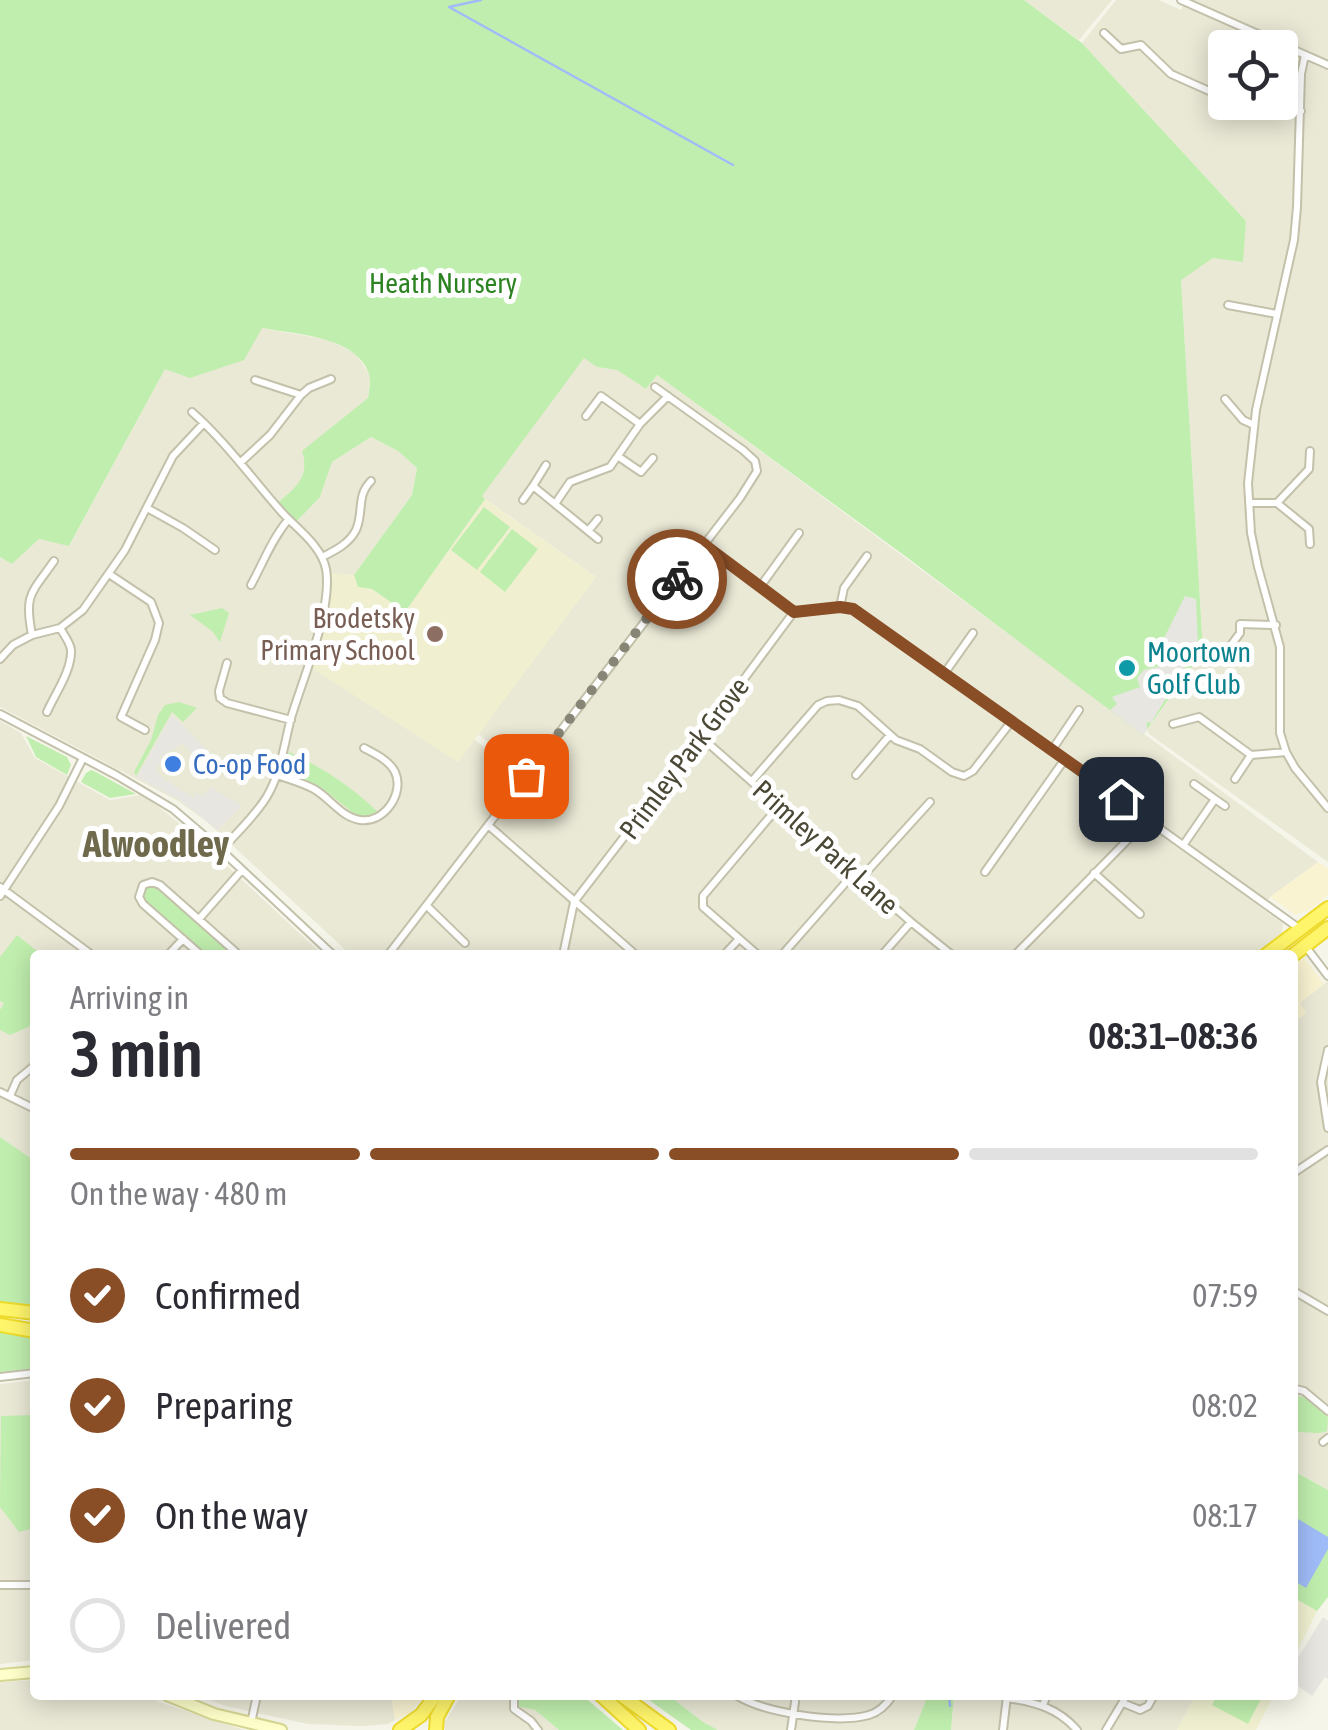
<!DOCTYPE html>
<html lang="en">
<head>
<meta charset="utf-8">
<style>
  :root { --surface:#fff; --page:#f7f7f7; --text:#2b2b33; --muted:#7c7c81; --line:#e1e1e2; --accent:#8a4e26 }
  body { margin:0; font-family:"Asap Condensed",sans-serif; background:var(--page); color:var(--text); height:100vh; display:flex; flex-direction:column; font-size:38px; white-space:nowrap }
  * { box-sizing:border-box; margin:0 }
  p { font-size:32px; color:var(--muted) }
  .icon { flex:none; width:55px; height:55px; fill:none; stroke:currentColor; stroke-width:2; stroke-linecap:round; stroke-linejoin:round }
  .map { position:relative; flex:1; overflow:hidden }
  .details { position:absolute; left:30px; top:950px; width:1268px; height:750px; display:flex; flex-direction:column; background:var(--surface); border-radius:10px; box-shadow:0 5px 25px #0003 }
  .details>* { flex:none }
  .tools { position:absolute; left:1208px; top:30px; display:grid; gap:20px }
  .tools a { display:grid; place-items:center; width:90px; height:90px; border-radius:10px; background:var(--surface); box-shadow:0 5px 25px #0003; font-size:50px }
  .pin { position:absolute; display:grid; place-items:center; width:85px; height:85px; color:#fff; margin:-42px; border-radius:20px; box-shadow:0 5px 15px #0006 }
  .courier { position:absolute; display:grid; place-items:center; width:100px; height:100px; margin:-50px; border:8px solid #8a4e26; border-radius:50%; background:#fff; color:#222; box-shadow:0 2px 12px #0007 }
  .head em { font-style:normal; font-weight:600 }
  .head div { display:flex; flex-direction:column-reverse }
  .head { display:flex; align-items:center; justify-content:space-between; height:170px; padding:0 40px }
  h1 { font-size:65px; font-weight:600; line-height:75px }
  .bar { display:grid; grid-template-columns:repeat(4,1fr); gap:15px 10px; align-content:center; height:120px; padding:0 40px }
  .bar i { height:12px; border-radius:8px; background:var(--line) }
  .bar .current { background:var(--accent) }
  .bar p { grid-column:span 4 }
  ol { padding:0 40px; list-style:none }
  li { display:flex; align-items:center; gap:30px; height:110px }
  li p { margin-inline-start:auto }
  li .icon { padding:10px; border-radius:50%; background:var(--accent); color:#fff; stroke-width:4 }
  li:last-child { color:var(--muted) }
  li i { width:55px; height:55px; border:5px solid var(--line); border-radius:50% }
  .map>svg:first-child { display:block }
  .residential { fill:#eae9d6; fill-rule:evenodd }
  .commercial { fill:#f9f3d2 }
  .education { fill:#f0f0d1 }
  .green { fill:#c0eeae }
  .parking { fill:#e7e6e1 }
  .water { fill:#a0bcf8 }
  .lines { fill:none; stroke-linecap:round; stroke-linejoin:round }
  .stream { stroke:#a0bcf8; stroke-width:2.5 }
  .street-casing { stroke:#c3c1aa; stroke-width:10 }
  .secondary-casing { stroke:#d6d792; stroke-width:14 }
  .highway-casing { stroke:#edda2b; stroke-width:16 }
  .street { stroke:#fff; stroke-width:6 }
  .secondary { stroke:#feffca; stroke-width:10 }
  .highway { stroke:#fff56b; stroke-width:12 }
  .done { stroke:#878575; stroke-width:10; stroke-dasharray:0 18 }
  .route { stroke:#8a4e26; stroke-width:12 }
  .education-dot { fill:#8d6e63; stroke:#fff; stroke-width:4 }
  .culture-dot { fill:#0f9aa8; stroke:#fff; stroke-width:4 }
  .shop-dot { fill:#3f7fe0; stroke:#fff; stroke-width:4 }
  .labels { text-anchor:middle; stroke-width:10; stroke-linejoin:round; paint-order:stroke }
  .park-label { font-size:28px; fill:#2d8322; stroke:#fff }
  .education-label { font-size:28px; fill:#785e54; stroke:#fff; text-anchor:end }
  .culture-label { font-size:28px; fill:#0d838f; stroke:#fff; text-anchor:start }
  .street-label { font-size:28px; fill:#4b4836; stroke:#fff }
  .shop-label { font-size:28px; fill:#366cbe; stroke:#fff; text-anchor:start }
  .district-label { font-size:38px; font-weight:bold; fill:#6f6a4c; stroke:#fff }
</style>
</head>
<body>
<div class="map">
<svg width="1328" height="1730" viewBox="0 0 1328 1730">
  <rect width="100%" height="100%" fill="#f6f5e9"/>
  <path class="residential" d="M1024,0H1112L1079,40Z
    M1116,0H1159L1181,10L1186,0H1328V862L1149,734L1147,730L1203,651L1181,279L1213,258L1246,221L1082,43ZM1225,48H1280V102H1225Z
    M261,328L329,340L356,354L370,375L368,398L303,451L306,461L301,483L276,505L320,497L332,462L371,437L398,451L417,468L412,495L354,575L326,573L457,762L474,739L518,774L522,769L478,734L596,577L481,496L584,357L597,367L617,370L646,389L657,375L1318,862L1259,906L1283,924L1282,933L1253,955H351L206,821L178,801L0,707V557L12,564L39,539L70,545L165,369Z
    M0,721L21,733L35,758L110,800L140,795L155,804L196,837L323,955H35V1161L0,1137Z
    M1328,981V1490L1293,1470L1292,1023L1306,1013L1299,1003Z
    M35,1380V1660L0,1664V1384Z
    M35,1680V1695H147L159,1702L244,1730H0V1682Z
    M196,1695H391L395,1720L388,1724L362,1726L308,1724L226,1706Z
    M462,1695H516V1706L535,1710L559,1730H445L444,1723Z
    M668,1695H928L914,1730H718L703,1722Z
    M954,1695H1196L1177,1730H951Z"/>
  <path class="commercial" d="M1318,862L1328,869V895L1310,910L1295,915L1270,897Z
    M1304,957L1324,984L1300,1003L1306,1013L1293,1023V966Z
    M391,1695H424L410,1713L395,1720Z"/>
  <path class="education" d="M485,499L596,577L458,762L307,665L322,616L326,573L354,575L358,587L372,589L405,612Z
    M1293,1597L1317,1611L1293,1660Z
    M1196,1695H1274L1256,1730H1177Z"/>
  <path class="green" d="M0,0H1024L1082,43L1246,221L1243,262L1213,258L1181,280L1203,651L1143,735L905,556L657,375L646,389L617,370L597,367L584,358L482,496L485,499L405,612L372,589L358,587L354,575L412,495L417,468L398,451L371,437L332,462L320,497L293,525L275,505C293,490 311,478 302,451L368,398C369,391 371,380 369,374C357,336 294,334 262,328L244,360L190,378L165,369L69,546L39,539L12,564L0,557Z
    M484,507L510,527L477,570L451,550Z
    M512,529L538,549L505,592L480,572Z
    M222,608L229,613L220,642L212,631L190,615Z
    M179,702L197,708L183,722L172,712L136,776L134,772L151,740L158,715L165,705Z
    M26,736L67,757L71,765L67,775L36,757Z
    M289,752C322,767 352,787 378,812L364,816L356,815L323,789L287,774L284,768Z
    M91,770L94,771L136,794L110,798L81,782L86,773Z
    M149,886L158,888L235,955H206L145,901L143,892Z
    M17,935L42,955H35V1024L10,1035L0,1030V1010L4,1003L0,1001V957Z
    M0,1137L35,1161V1307L0,1304Z
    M0,1330L35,1336V1368L0,1372Z
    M1293,1394L1305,1398L1328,1417L1327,1431C1315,1436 1305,1430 1293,1433Z
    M35,1415V1497L31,1506V1529L19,1532L0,1507L1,1416Z
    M1292,1470L1328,1490V1597L1317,1611L1293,1597Z
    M516,1695H582L623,1730H559L535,1710L516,1706Z
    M642,1695H668L703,1722L718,1730H691Z
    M928,1695H954L951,1730H914Z
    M1217,1695H1263L1248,1724L1212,1705Z"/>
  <path class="parking" d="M1185,596L1196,599L1198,646L1151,723L1147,722V730L1143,735L1110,710L1117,704L1112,697L1140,687L1137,678L1144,670L1160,666L1161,660L1158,653L1170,646L1165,636Z
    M172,715L223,766L219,774L194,757L183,743L160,757L163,762L155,768L165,782L168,781L193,798L196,793L203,797L211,787L241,806L218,830L180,800L137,777Z
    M1323,1617L1328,1621V1679L1325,1677L1312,1696L1293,1683V1666Z"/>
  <path class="water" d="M1293,1516L1328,1537V1549L1306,1588L1293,1580Z"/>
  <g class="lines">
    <path class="stream" d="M481,0L449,7L733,165
      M949,1695L950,1706"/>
    <defs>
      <path id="street" d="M1181,0L1328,65
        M1104,33L1121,49L1141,45L1171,74L1225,98
        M1305,55L1301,74L1297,207L1294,240L1256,410L1248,483L1251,533L1258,567L1280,647V733L1286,752L1295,768L1328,808
        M1236,102L1268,111H1301
        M1228,305L1277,314
        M255,380L301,395
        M1225,399L1243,420L1254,425
        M192,412C225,441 250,476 279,509C294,527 321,544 326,569C333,608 303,678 291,718C284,744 281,774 266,798C254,817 236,834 221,850
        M586,416L601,396L640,424
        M619,457L641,472L653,458
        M241,462L270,435L301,395L309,388L331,379
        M546,465L533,486L555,504L570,482L610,467L640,424L668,396
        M523,500L533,486
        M1249,503H1277L1309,469L1310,451
        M1277,503L1309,529L1310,544
        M555,504L598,539
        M147,508L183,528L215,550
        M588,531L598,519
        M703,544L793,613L840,607H847L859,613L1300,929
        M322,557C334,551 349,544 356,530C364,512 356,496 371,481
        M109,574L151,602L159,623L155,640L121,717L145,730
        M251,585C263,563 272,539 288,520
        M760,587L799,533
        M840,607L844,588L867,556
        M32,635C24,594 31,594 54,561
        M0,659L13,645L32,635L60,628L83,610L125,550L173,456L204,423
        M1220,660L1240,633V624L1276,625
        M227,663L219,691L220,698L227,703L291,720
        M944,674L973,633
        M47,712C55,694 72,670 71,650C70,642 64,635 60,628
        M0,714L116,775L173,809L221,850L333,955
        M1173,724L1199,717L1251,755L1286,752
        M701,737L911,922L952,955
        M1052,750L1079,710
        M277,775C289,779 303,783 314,789C330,798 341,817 360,820C384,824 405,793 395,772C389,760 375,754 364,748
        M856,775L890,735
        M1235,779L1251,755
        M752,781L818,705L827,701L839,700L858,706L896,740L920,749L952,772L964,776L973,771L1011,722
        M1215,799L1225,806
        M488,825L636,955
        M1184,844L1215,799L1194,784
        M985,872L1065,759
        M1094,873L1140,914
        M862,877L930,802
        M0,887L92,955
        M0,896L59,806L83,758
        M427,906L465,943
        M199,919L242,870
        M1306,947L1328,976
        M168,955L183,939
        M201,955L143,904L139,897L143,885L152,882L160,885L239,955
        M388,955L740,498L757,471L755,461L743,450L655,387
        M563,955L574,902L701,737L793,613
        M724,955L739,939
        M758,955L703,907V896L779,806
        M782,955L855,872
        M882,955L911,922
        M1015,955L1148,819
        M1328,1050L1321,1082L1328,1128
        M0,1092L35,1109
        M10,1096L17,1080L35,1065
        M1292,1174L1328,1150
        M1292,1290L1328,1311
        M0,1377L35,1373
        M1292,1388L1304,1391L1328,1411
        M1323,1442L1328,1438
        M0,1585H35
        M514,1695V1709L531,1721L538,1730
        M736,1695C764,1713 836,1724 869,1715C880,1712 887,1704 893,1695
        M1007,1698C1035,1702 1058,1708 1077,1730
        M1123,1703L1140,1710L1148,1706L1154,1695
        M1043,1705L1047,1695
        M251,1723L257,1695
        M791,1730L796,1695
        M1003,1730L1007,1696
        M1106,1730L1127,1695"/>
      <path id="secondary" d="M0,1675L35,1672
        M167,1695L214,1714L281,1730"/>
      <path id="highway" d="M1266,955L1328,908
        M1292,956L1328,928
        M0,1309L35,1313
        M0,1325L35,1331
        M601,1695L639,1730
        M621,1695L669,1730
        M400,1730L421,1715L436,1695
        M436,1730L437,1717L449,1695"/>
    </defs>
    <use href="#street" class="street-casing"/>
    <use href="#secondary" class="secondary-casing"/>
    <use href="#highway" class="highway-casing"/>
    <use href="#street" class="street"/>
    <use href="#secondary" class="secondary"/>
    <use href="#highway" class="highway"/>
  </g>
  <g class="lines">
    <path class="done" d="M526,776L677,579"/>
    <path class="route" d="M677,579L703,544L794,612L840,607L853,609L1121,799"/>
  </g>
  <circle class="education-dot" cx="435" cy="634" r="10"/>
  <circle class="culture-dot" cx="1127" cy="668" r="10"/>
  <circle class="shop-dot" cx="173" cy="764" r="10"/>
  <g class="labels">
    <g class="park-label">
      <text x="443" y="293">Heath Nursery</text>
    </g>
    <g class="education-label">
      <text x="415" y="628">Brodetsky<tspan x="415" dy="32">Primary School</tspan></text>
    </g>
    <g class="culture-label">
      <text x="1147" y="662">Moortown<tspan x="1147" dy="32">Golf Club</tspan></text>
    </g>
    <g class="street-label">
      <text transform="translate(684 758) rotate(-53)" y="10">Primley Park Grove</text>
      <text transform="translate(826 847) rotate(42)" y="10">Primley Park Lane</text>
    </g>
    <g class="shop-label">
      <text x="193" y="774">Co-op Food</text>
    </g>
    <g class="district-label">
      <text x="156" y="857">Alwoodley</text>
    </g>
  </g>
</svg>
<div class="tools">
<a><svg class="icon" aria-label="locate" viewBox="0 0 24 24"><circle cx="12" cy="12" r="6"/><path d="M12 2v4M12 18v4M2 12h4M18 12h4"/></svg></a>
</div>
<div class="pin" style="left:526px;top:776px;background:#ea580c"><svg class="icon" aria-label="bag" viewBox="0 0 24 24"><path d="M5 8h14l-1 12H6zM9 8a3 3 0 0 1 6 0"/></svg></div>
<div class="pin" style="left:1121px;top:799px;background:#1f2937"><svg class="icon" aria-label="home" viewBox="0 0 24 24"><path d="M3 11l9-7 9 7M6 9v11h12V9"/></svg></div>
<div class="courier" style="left:677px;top:579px"><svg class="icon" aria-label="bike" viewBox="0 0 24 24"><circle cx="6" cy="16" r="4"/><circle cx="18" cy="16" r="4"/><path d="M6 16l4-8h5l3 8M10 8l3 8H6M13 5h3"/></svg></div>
<section class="details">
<div class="head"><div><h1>3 min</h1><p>Arriving in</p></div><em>08:31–08:36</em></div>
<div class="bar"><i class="current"></i><i class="current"></i><i class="current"></i><i></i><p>On the way · 480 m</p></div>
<ol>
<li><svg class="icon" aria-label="check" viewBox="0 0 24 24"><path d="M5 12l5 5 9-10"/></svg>Confirmed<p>07:59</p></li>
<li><svg class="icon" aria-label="check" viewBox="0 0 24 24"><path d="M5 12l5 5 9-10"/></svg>Preparing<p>08:02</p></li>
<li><svg class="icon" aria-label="check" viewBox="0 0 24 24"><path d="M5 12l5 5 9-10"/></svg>On the way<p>08:17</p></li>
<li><i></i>Delivered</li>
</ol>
</section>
</div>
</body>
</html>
